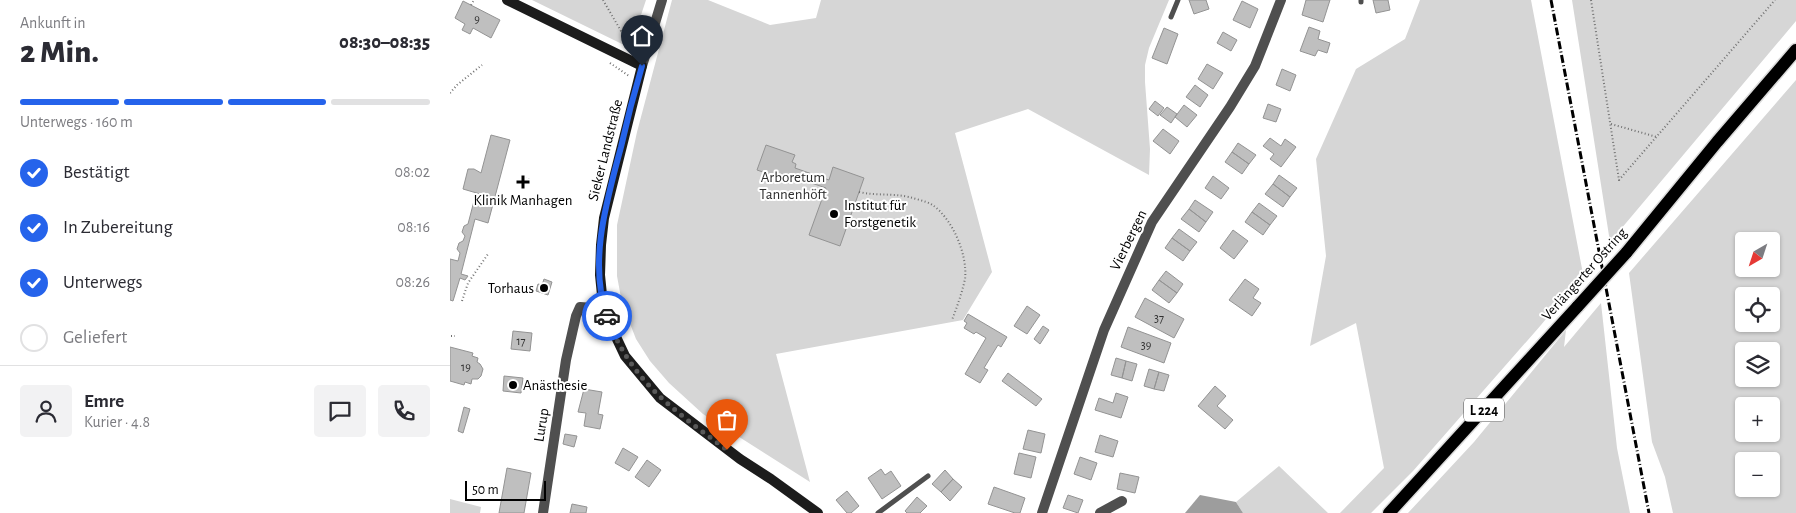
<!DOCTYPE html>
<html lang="de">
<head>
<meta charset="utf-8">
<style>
  :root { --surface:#fff; --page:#f2f2f3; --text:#2b2b33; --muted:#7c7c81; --line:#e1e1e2; --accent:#2563eb }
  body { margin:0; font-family:"Alegreya Sans",sans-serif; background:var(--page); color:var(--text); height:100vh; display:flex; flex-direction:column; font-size:19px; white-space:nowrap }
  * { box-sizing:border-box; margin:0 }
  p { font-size:16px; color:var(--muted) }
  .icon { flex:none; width:28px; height:28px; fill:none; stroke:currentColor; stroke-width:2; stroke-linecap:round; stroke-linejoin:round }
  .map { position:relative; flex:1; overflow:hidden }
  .details { display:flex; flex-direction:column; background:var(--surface); width:450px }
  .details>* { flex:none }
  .needle { width:32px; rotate:219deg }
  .tools { position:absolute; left:1285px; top:232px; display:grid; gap:10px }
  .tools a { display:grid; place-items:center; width:45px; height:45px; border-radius:5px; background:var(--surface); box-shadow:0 1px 4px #0004; font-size:25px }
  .scale { position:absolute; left:15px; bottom:12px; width:81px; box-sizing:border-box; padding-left:5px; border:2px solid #000; border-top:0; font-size:14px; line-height:18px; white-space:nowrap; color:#000; -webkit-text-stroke:4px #fff; paint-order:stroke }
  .pin { position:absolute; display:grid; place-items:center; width:42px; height:42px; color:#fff; margin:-51px -21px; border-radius:50% 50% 50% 0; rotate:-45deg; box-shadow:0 0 5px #0007 }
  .pin .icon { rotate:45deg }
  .courier { position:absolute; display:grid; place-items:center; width:50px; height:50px; margin:-25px; border:4px solid #2563eb; border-radius:50%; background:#fff; color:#222; box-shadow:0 1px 6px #0007 }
  .head em { font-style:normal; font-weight:800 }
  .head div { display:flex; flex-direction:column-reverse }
  .head { display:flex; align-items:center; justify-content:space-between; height:85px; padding:0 20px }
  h1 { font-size:32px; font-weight:800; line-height:38px }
  .bar { display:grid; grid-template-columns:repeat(4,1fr); gap:8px 5px; align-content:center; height:60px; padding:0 20px }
  .bar i { height:6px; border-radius:4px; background:var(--line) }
  .bar .active { background:var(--accent) }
  .bar p { grid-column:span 4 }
  .line { display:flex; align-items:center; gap:12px; padding:0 20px; border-top:1px solid var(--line) }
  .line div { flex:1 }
  .round { display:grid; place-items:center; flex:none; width:52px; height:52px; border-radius:5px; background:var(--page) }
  ol { padding:0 20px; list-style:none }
  li { display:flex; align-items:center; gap:15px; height:55px }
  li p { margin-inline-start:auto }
  li .icon { padding:5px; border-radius:50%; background:var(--accent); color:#fff; stroke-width:4 }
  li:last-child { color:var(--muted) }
  li i { width:28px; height:28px; border:2px solid var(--line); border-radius:50% }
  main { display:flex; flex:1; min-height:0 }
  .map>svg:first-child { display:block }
  .green { fill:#d6d6d6; fill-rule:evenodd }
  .water { fill:#9d9d9d }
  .building { fill:#bfbfbf; stroke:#939393 }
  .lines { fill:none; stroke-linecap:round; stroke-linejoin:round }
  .primary-casing { stroke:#dbdbdb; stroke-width:15 }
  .path { stroke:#717171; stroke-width:2; stroke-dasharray:1 2.5; stroke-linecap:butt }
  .service { stroke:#4f4f4f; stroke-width:5 }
  .minor { stroke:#4f4f4f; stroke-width:10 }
  .tertiary { stroke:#4f4f4f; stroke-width:10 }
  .secondary { stroke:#1c1c1c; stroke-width:10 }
  .primary { stroke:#000; stroke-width:12 }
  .rail { stroke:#000; stroke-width:3; stroke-dasharray:8 2.5 1 2.5; stroke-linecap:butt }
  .primary-bridge-casing { stroke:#dbdbdb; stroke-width:15; stroke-linecap:butt }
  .primary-bridge { stroke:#000; stroke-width:12 }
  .done { stroke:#595959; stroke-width:5; stroke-dasharray:0 9 }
  .route { stroke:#2563eb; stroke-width:6 }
  .poi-dot { fill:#000; stroke:#fff; stroke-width:2 }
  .labels { text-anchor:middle; stroke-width:4; stroke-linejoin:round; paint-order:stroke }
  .number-label { font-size:12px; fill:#303030 }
  .shield { fill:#fff; stroke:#4c4c4c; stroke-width:1 }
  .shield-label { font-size:14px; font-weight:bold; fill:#000 }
  .street-label { font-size:15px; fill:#000; stroke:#fff }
  .park-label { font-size:15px; fill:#2d2d2d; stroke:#fff }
  .poi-label { font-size:15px; fill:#000; stroke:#fff; text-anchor:start }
</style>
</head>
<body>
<main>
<section class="details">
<div class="head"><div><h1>2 Min.</h1><p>Ankunft in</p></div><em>08:30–08:35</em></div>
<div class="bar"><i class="active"></i><i class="active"></i><i class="active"></i><i></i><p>Unterwegs · 160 m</p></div>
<ol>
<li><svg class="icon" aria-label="check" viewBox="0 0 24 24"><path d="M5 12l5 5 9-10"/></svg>Bestätigt<p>08:02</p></li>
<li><svg class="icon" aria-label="check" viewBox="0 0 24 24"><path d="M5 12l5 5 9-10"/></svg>In Zubereitung<p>08:16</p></li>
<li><svg class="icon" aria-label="check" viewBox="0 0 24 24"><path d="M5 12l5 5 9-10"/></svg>Unterwegs<p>08:26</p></li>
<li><i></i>Geliefert</li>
</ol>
<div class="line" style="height:90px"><a class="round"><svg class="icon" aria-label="person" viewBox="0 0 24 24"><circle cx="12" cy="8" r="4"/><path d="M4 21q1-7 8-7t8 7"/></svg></a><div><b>Emre</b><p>Kurier · 4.8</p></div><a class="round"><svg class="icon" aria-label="chat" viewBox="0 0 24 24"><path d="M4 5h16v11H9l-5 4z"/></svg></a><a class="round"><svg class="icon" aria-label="phone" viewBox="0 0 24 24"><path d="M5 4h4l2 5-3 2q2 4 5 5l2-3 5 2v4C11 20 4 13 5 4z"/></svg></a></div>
</section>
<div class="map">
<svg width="1346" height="513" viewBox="0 0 1346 513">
  <rect width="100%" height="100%" fill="#fff"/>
  <path class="green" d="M82,0H196L183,39L172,44Z
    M222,0H258L320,25L366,18L371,0H719L699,48L695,65V82L700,149L699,175L578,109L505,133L542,272L513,320L326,354L360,482L253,414L219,383L200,361L186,339L172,303L167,276V225L187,132Z
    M970,0H1081L1133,274L1091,325L963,471L921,513H890L934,468L906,323L860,346L876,256L866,159L906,69L955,39Z
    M1122,0H1346V21L1160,242Z
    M1346,80V513H1223L1215,477L1202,442L1179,273ZM1294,241H1321V269H1294ZM1294,296H1321V324H1294ZM1294,351H1321V379H1294ZM1294,406H1321V434H1294ZM1294,461H1321V489H1294Z
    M1151,303L1167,448L1180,513H958L1024,442L1116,330L1114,347Z
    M829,466L878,513H793L786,502Z
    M0,499L31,507L30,513H0Z"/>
  <path class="water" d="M750,495L786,502L793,513H735Z"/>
  <path class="building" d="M739,0H756L759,9L744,14Z
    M856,0H880L873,22L852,15Z
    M923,0H938L940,10L926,13Z
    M13,1L50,20L41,38L23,28L20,34L12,30L15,24L5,18Z
    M792,1L808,9L800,28L783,20Z
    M859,27L870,31L868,39L880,43L877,53L868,50L865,56L850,51Z
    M714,28L728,34L717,64L702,58Z
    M773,32L787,40L781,51L767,43Z
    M757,64L773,73L763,89L748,79Z
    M832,69L846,75L840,91L826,85Z
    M745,85L758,95L750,107L736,97Z
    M705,101L714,108L708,116L699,109Z
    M818,104L831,109L826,122L813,118Z
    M734,105L747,115L737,127L725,117Z
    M717,107L727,114L721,123L710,115Z
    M713,129L729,141L720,154L703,141Z
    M41,135L60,140L38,223L25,219L11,274L18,276L15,280L10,278L3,301L0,300V259L8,261L10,253L7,249L9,243L13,241L15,236L12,232L14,226L18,224L24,201L28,199L30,194L13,189L18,169H24L31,173Z
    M820,138L831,146L835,139L846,147L831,167L820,159L824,154L813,146Z
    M788,143L806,155L799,164L782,152Z
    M316,145L345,155L342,162L346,164L345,168L379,180L383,167L414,178L390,246L359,235L376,188L338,175L336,180L307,170Z
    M782,152L799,164L792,174L775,162Z
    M829,175L847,188L840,197L823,184Z
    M763,176L779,188L771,199L755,188Z
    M823,184L840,197L833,207L815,194Z
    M745,200L763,212L756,222L739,209Z
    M809,203L827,216L820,225L802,212Z
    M739,209L756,222L749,232L731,219Z
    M802,212L820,225L813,235L795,222Z
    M729,229L747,242L740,251L722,238Z
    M783,230L798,241L784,259L770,248Z
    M722,238L740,251L733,261L715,248Z
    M716,271L733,284L727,293L709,280Z
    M94,279L102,282L98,295L86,291L88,284L92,285Z
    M795,279L809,289L803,298L811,303L802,316L779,300Z
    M709,280L727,293L719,303L702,290Z
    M695,298L734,319L724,338L685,317Z
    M577,306L590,315L577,334L564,326Z
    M518,314L557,337L551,347L548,345L534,368L538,370L530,383L515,374L536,338L526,332L524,334L514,328L517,323L514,321Z
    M593,326L599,330L590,344L584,339Z
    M678,327L721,343L714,363L671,347Z
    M63,331L82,333L80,351L61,349Z
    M0,347L23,353L22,356L28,358L27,362L30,364L33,369L31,376L28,379H22L21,384L15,382L14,385L0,381Z
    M666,358L676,361L672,378L661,375Z
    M676,361L687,364L682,381L672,378Z
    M699,369L709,372L704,389L694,386Z
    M709,372L719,375L714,391L704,389Z
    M558,373L592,399L586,406L552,381Z
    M54,376L73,378L71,393L53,391Z
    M765,386L776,396L767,406L783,420L775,429L748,406Z
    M134,389L152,392L148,414L153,415L150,429L134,426L136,413L128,412Z
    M666,393L678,397L671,418L645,410L649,398L663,403Z
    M14,407L20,409L13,433L8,431Z
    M578,430L595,434L591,453L573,449Z
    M115,434L127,436L124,447L113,444Z
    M650,435L668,441L663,457L645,452Z
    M173,448L188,457L179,471L165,463Z
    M569,453L586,457L581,478L564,474Z
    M630,457L647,463L641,480L624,474Z
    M197,460L211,470L199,487L185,477Z
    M57,468L81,473L74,513H49Z
    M431,469L435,475L441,471L451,486L432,499L418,478Z
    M495,470L503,479L491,492L482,484Z
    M670,473L689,477L685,493L667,489Z
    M503,479L512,487L500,501L491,492Z
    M544,487L575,498L570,513H565L538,504Z
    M397,491L409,506L401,513H397L386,500Z
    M618,495L633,500L628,513L613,508Z
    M467,497L477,506L470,513H457L455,511Z
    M122,504L137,507L136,513H120Z"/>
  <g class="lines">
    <defs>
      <path id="primary" d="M1176,253L1267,142L1346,50
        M939,513L1128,306"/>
    </defs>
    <use href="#primary" class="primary-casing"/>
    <path class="path" d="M153,0L182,50
      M1141,0L1169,180L1325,0
      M21,5L24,0
      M160,63L179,76
      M0,93L7,85L32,65
      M1161,124L1207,137
      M75,178L80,180
      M409,192C427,196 441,193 459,197C466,199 475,201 481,204C502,217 518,255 515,279C512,293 507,307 502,320
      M12,301L18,283L38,254
      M1,336H5"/>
    <path class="service" d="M911,0V2
      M721,17L728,0
      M428,513L478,476"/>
    <path class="minor" d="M93,513L116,360L126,316L130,307L143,308L153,305
      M592,513L654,330L702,222L780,107L805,66L831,0
      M650,513L672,501"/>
    <path class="tertiary" d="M192,66L212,0"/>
    <path class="secondary" d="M57,0L192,66L154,218L151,245L150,275L153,305L158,320L175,356L210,398L290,459L321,479L368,513"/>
    <use href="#primary" class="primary"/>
    <path class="rail" d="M1101,0L1199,513"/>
    <defs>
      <path id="primary-bridge" d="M1128,306L1176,253"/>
    </defs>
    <use href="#primary-bridge" class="primary-bridge-casing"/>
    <use href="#primary-bridge" class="primary-bridge"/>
  </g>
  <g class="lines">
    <path class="done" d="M157,316C179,380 225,411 277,450"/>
    <path class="route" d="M157,316C138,262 157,200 171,147C177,120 184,93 192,66"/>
  </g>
  <g class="poi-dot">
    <path d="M70.5 174.5h5v5h5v5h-5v5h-5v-5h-5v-5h5z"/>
    <circle cx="384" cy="214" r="5"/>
    <circle cx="94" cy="288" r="5"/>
    <circle cx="63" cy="385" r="5"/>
  </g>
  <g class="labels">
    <g class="number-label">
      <text x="27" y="23">9</text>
      <text x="709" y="322">37</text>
      <text x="71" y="345">17</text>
      <text x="696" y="349">39</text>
      <text x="16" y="371">19</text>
    </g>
    <rect class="shield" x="1014" y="398.5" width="40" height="23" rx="4"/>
    <g class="shield-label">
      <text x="1034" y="415">L 224</text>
    </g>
    <g class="street-label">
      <text transform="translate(155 150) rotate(-76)" y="5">Sieker Landstraße</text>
      <text transform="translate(678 240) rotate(-64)" y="5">Vierbergen</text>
      <text transform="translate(1134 274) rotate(-48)" y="5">Verlängerter Ostring</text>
      <text transform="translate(91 425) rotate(-81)" y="5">Lurup</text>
    </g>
    <g class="park-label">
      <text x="343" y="182">Arboretum<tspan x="343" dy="17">Tannenhöft</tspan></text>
    </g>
    <g class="poi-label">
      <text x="73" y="205" text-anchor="middle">Klinik Manhagen</text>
      <text x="394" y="210">Institut für<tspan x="394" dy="17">Forstgenetik</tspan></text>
      <text x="84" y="293" text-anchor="end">Torhaus</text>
      <text x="73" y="390">Anästhesie</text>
    </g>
  </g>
</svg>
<div class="tools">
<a><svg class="needle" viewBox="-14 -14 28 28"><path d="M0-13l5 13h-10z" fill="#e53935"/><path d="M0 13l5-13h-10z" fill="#7c7c81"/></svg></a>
<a><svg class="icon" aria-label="locate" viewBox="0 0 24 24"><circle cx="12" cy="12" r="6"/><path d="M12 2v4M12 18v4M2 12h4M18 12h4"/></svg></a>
<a><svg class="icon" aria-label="layers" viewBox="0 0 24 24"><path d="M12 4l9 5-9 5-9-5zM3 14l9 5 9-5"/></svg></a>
<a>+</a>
<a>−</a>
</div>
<div class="scale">50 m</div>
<div class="pin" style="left:277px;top:450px;background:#ea580c"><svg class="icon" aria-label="bag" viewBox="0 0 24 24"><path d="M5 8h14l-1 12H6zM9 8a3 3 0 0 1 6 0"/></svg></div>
<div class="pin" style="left:192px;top:66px;background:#1f2937"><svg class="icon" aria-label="home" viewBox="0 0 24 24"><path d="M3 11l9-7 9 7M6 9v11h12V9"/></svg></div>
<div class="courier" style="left:157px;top:316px"><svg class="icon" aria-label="car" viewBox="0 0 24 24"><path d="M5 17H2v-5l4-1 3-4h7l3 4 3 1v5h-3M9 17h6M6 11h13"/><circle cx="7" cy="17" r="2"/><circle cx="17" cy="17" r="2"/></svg></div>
</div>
</main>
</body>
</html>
